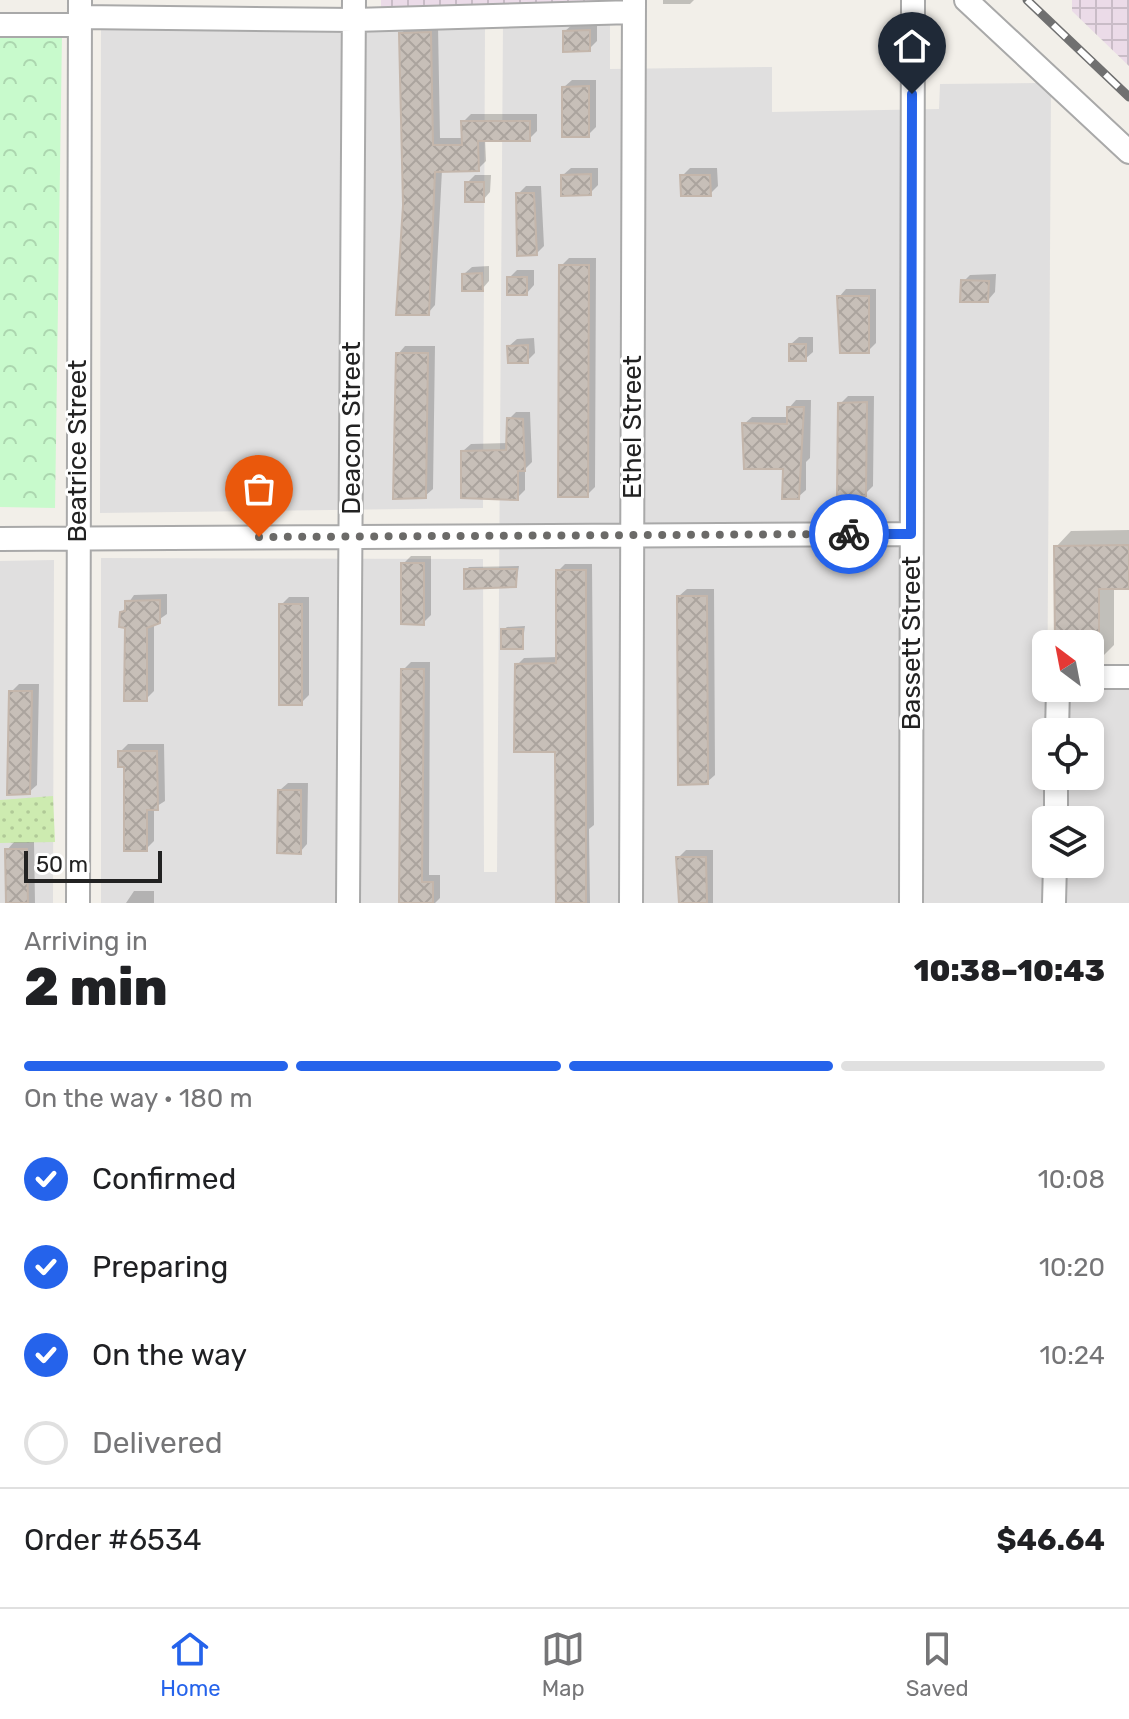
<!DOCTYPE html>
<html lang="en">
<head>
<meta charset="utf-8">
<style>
  :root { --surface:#fff; --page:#f6f6f6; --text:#202124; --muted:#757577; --line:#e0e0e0; --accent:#2563eb }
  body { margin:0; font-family:Rubik,sans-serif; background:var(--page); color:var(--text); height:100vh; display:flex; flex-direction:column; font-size:30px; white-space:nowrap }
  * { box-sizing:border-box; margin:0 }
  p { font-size:26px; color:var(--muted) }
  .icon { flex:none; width:44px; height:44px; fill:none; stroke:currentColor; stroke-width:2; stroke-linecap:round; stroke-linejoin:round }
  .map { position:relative; height:903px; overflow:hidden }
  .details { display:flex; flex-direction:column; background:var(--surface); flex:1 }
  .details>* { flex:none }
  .needle { width:52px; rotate:328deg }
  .tools { position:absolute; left:1032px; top:630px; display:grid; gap:16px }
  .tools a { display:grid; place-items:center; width:72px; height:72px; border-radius:12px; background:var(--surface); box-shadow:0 4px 12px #0003; font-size:40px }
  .scale { position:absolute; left:24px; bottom:20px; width:138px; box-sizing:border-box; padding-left:8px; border:4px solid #222; border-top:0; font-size:22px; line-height:28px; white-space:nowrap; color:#222; -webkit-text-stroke:6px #fff; paint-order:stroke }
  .pin { position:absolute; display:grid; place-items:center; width:68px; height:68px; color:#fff; margin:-82px -34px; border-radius:50% 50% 50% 0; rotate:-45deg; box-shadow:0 0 8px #0007 }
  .pin .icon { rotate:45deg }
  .courier { position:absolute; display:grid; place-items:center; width:80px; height:80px; margin:-40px; border:6px solid #2563eb; border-radius:50%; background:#fff; color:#222; box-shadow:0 2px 10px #0007 }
  .head em { font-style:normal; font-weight:800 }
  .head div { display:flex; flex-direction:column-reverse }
  .head { display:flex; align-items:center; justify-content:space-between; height:136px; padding:0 24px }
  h1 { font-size:52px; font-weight:800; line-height:60px }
  .bar { display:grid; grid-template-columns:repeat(4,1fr); gap:12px 8px; align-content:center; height:96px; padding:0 24px }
  .bar i { height:10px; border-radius:6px; background:var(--line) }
  .bar .selected { background:var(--accent) }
  .bar p { grid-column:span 4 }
  .line { display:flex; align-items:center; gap:20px; padding:0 24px; border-top:2px solid var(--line) }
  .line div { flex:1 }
  ol { padding:0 24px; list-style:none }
  li { display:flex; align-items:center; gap:24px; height:88px }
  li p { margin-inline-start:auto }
  li .icon { padding:8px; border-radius:50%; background:var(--accent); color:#fff; stroke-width:4 }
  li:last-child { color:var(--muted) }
  li i { width:44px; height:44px; border:4px solid var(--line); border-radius:50% }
  .dock { display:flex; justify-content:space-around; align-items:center; height:112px; border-top:2px solid var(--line); background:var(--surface); font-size:22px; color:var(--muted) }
  .dock a { display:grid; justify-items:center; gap:4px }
  .dock .selected { color:var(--accent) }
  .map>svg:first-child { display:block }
  .residential { fill:#e0dfdf }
  .industrial { fill:url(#industrial-grid) }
  .park { fill:url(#park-crowns) }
  .garden { fill:url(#garden-dots) }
  .shadow { fill:#0003 }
  .building { fill:url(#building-cross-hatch); stroke:#c4b6ab; stroke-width:2 }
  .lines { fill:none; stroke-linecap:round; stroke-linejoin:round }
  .minor-casing { stroke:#a9a9a9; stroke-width:26 }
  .minor { stroke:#fff; stroke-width:22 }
  .rail-casing { stroke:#707070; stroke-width:9 }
  .rail { stroke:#fff; stroke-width:6; stroke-dasharray:18; stroke-linecap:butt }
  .done { stroke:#6b6a68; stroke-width:8; stroke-dasharray:0 14.4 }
  .route { stroke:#2563eb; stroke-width:10 }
  .labels { text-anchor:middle; stroke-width:6; stroke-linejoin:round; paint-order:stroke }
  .street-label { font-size:26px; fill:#222; stroke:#fff }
</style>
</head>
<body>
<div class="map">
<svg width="1129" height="903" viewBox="0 0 1129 903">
  <defs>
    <pattern id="industrial-grid" width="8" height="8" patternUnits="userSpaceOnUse" patternTransform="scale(2)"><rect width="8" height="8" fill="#ebdbe8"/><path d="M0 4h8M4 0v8" fill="none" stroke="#c9bcc7"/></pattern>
    <pattern id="park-crowns" width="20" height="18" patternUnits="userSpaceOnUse" patternTransform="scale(2)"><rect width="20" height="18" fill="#c8facc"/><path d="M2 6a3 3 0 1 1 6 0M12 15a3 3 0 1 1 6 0" fill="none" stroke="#acd6af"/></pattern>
    <pattern id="garden-dots" width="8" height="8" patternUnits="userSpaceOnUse" patternTransform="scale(2)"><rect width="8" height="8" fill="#cdebb0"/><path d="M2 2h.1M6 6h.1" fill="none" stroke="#b0c997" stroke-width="1.8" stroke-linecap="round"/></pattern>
    <pattern id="building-cross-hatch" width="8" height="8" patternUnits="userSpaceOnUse" patternTransform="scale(2)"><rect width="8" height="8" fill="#c7bfb8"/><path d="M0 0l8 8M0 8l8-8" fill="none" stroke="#aba49e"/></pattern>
  </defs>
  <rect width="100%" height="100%" fill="#f2efe9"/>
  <path class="residential" d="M101,22L485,25L483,508L100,513Z
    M610,22V69L772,67V112L939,109L940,84L1038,83L1051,93L1046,903H101V558L483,559L484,872H497L503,23Z
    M54,560L53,903H0V561Z
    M1129,688V903H1060L1061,864H1090V820H1061L1062,776H1090V732H1062L1063,690Z"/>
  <path class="industrial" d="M381,0H608V9L381,7Z
    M1072,0H1129V66L1072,11Z"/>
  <path class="park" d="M0,33L62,34L55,508L0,507Z"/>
  <path class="garden" d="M53,796L55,842L0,843V800Z"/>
  <path class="shadow" d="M663,0H694L690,4H663Z
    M597,23V41L589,49L565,31L573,24Z
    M438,25L440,138H463V122L471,114H537V131L529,139H485L486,161L478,169L442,170L435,305L428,313L405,205L401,34L408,26Z
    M572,80H596V127L588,135L564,87Z
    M571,168H598V185L590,193L563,175Z
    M690,168H717L718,186L710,194L682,176Z
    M475,175H491L490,192L483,200L467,183Z
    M526,186H541L544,246L537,253L518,194Z
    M569,258H596L595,487L587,495L561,266Z
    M489,266V281L482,289L464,274L472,267Z
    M517,270H534V285L527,293L509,278Z
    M996,274L995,292L988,300L962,283L970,275Z
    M846,289H876V343L868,351L839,297Z
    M799,337H813V352L805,359L791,344Z
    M534,338L535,353L527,361L509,346L517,339Z
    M405,346H435L433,489L425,496L398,354Z
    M848,396H874L873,486L865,494L840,404Z
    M796,400H811L810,458L806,462V490L798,497L785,467L744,424L752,417H789V408Z
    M516,412H530L532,462L525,469V490L517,498L463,451L471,444L508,443L509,419Z
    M1129,530V587H1114V645L1098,661L1090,663V644H1057L1056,547L1071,531Z
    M411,556H431V615L423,623L403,564Z
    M565,564H592L594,825L589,829L590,903H556L555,849L560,845L557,750L517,665L524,658L558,657V571Z
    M519,566L516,585L466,570L469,567Z
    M687,589H714L715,775L707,782L679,596Z
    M167,594V614L154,623V691L146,699L122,612L134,595Z
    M289,597H309V695L301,703L281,605Z
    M525,626L522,647L503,630L507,627Z
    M411,662H430L429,875H440V898L435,903H400L403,670Z
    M19,684H39L37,785L29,792L11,692Z
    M128,744H164L165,801L154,808V841L146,849L120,752Z
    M288,783H308L307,844L300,852L280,790Z
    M14,842H34L35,903H7V850Z
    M686,850H713V903H678V858Z
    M134,891H154V903H126Z"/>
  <path class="building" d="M590,30V51L563,52V31Z
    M431,32L433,145H462L461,121H530V141H478L479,171L435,172L429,315H396L403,205L399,33Z
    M589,86V137H562V87Z
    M591,174V195L561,196V175Z
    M680,175H710L711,196H681Z
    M465,182H484V202H465Z
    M516,193H534L537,255L517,256Z
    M559,265H589L588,497H558Z
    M482,273L483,291H462V274Z
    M507,277H527V295H507Z
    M961,280L989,281L988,302H960Z
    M837,296H869V353H840Z
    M789,344H806V361H789Z
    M528,345V363H508L507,346Z
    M396,353H428L426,498L393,499Z
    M867,402L866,496H837L838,403Z
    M787,407H804L799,499H782L783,469H744L742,423L787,424Z
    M507,418L523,419L525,471H518V500L461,498V451L506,450Z
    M1129,545V589H1099V644H1055L1054,546Z
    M401,563H424V625L401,624Z
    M464,569H517L516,587L464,589Z
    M556,570H586V903H556L555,752H514L515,664L556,663Z
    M677,596H707L708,784L678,785Z
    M160,600V623L147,628V701H124L125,628L119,627L120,612L125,611V601Z
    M279,604H302V705H279Z
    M501,629H523V649H501Z
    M401,669H424L422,882H433V903H399Z
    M9,691H32L30,794L7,795Z
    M118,751H157L158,810H147V851H124V767H118Z
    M278,790H301V854L277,853Z
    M5,849H27L28,903H6Z
    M676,857H706L707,903H679Z"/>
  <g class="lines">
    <defs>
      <path id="minor" d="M966,0L1129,152
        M80,17L354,20L634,12
        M0,25H80
        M0,539L911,534
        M1090,677H1129
        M1057,732L1058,688
        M1056,820V776
        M78,903L80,0
        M348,903L354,0
        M631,903L634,0
        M911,903L913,0
        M1054,903L1055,864"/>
    </defs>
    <use href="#minor" class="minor-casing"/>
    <use href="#minor" class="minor"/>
    <defs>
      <path id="rail" d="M1027,0L1129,97"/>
    </defs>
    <use href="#rail" class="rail-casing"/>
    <use href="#rail" class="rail"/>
  </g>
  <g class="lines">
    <path class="done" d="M259,537L849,534"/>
    <path class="route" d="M849,534H911L912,94"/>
  </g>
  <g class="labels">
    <g class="street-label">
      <text transform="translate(632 427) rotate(-90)" y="9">Ethel Street</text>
      <text transform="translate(351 428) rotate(-90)" y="9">Deacon Street</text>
      <text transform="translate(77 451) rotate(-90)" y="9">Beatrice Street</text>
      <text transform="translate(911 643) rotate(-90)" y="9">Bassett Street</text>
    </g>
  </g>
</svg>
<div class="tools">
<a><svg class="needle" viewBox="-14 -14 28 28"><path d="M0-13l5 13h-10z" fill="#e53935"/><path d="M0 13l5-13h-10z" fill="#757577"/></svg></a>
<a><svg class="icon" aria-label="locate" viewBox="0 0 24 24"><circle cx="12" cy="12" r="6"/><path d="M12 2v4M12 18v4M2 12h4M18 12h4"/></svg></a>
<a><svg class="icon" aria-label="layers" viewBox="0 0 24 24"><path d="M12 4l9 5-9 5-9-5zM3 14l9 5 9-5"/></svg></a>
</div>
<div class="scale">50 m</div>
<div class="pin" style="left:259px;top:537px;background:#ea580c"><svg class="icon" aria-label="bag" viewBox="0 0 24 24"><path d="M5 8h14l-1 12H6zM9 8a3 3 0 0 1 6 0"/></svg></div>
<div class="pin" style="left:912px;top:94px;background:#1f2937"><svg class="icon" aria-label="home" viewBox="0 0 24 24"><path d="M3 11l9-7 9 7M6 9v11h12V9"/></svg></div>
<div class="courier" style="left:849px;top:534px"><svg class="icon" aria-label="bike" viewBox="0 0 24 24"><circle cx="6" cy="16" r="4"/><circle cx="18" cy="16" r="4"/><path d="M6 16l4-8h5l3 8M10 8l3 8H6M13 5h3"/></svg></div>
</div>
<section class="details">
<div class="head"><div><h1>2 min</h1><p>Arriving in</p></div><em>10:38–10:43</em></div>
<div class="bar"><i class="selected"></i><i class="selected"></i><i class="selected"></i><i></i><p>On the way · 180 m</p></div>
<ol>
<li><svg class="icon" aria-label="check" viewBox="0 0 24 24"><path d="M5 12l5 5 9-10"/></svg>Confirmed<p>10:08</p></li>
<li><svg class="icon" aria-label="check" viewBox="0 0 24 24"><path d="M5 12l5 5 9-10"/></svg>Preparing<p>10:20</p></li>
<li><svg class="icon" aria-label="check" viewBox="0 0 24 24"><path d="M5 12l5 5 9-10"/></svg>On the way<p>10:24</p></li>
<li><i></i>Delivered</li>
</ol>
<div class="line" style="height:104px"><div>Order #6534</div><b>$46.64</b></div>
</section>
<nav class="dock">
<a class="selected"><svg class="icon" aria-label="home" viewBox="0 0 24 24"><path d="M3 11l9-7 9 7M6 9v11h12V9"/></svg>Home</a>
<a><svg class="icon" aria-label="map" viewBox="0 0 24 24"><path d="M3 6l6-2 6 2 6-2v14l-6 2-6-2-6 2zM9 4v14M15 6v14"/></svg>Map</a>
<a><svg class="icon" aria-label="saved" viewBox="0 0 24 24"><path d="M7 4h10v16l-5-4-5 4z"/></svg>Saved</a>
</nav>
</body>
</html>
